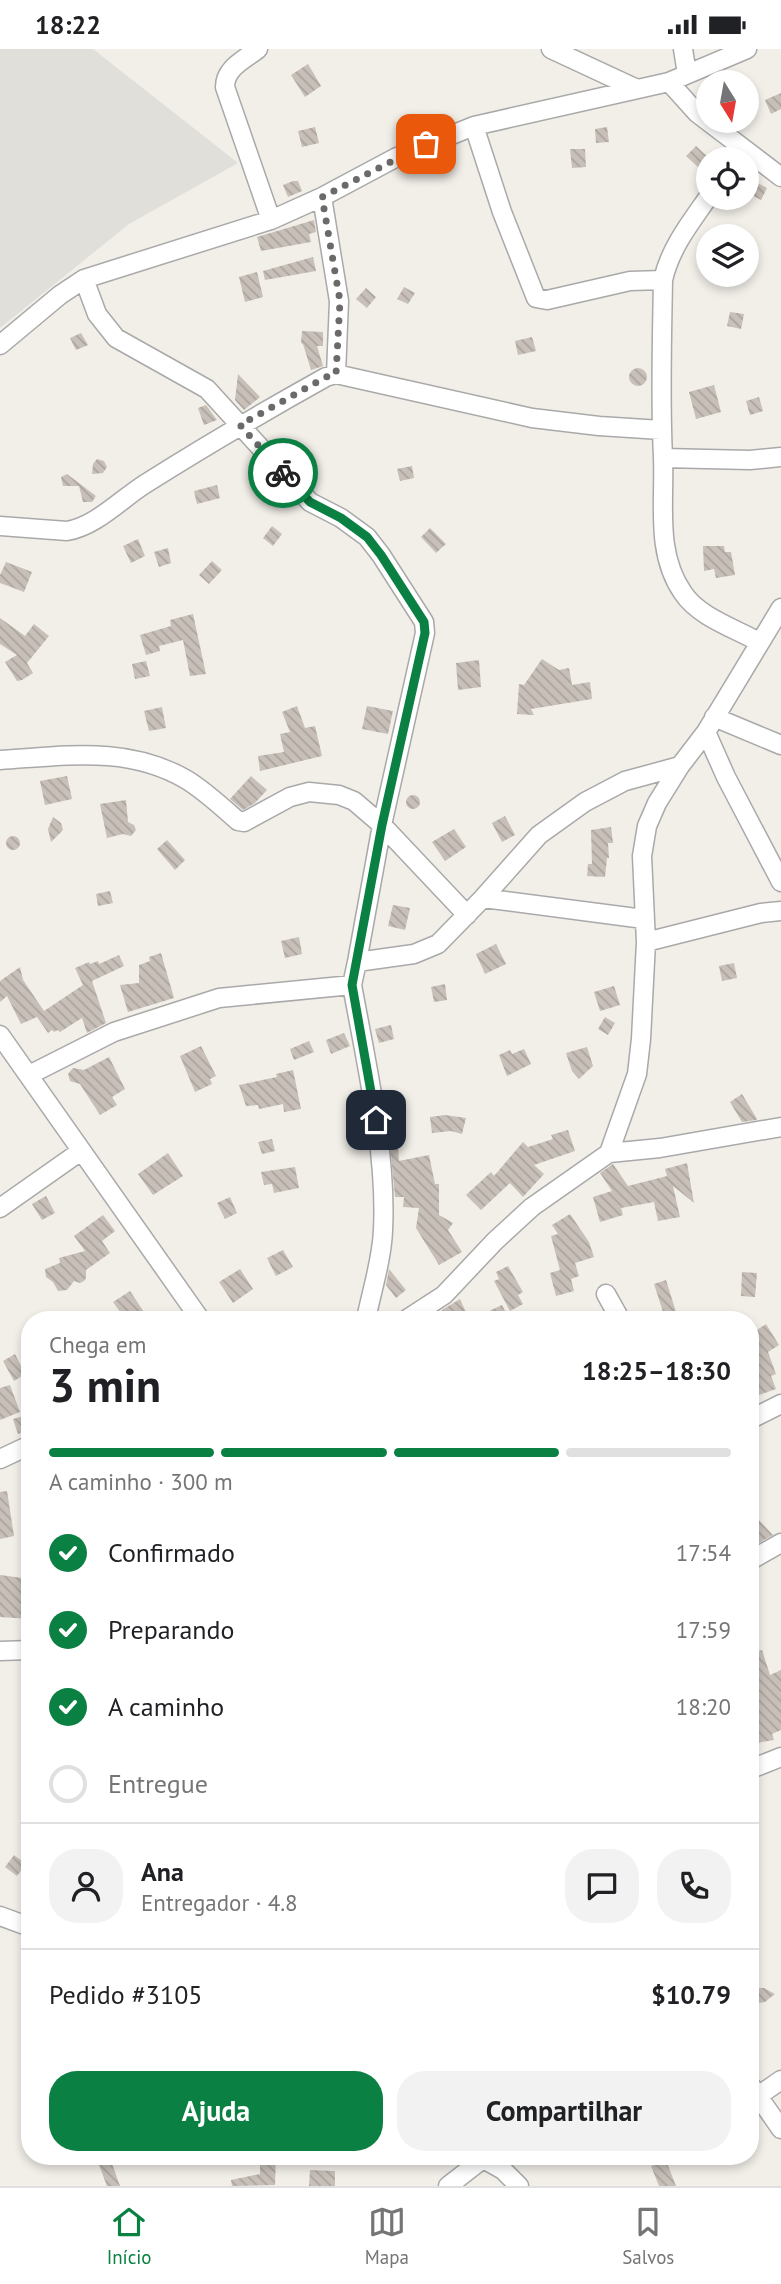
<!DOCTYPE html>
<html lang="pt">
<head>
<meta charset="utf-8">
<style>
  :root { --surface:#fff; --page:#f2f2f2; --text:#202124; --muted:#757577; --line:#e0e0e0; --accent:#0b8043 }
  body { margin:0; font-family:"PT Sans",sans-serif; background:var(--page); color:var(--text); height:100vh; display:flex; flex-direction:column; font-size:26px; white-space:nowrap }
  * { box-sizing:border-box; margin:0 }
  p { font-size:23px; color:var(--muted) }
  .icon { flex:none; width:38px; height:38px; fill:none; stroke:currentColor; stroke-width:2; stroke-linecap:round; stroke-linejoin:round }
  .map { position:relative; flex:1; overflow:hidden }
  .drawer { position:absolute; left:21px; top:1262px; width:738px; height:854px; display:flex; flex-direction:column; background:var(--surface); border-radius:28px; box-shadow:0 4px 10px #0003 }
  .drawer>* { flex:none }
  .needle { width:46px; rotate:169deg }
  .tools { position:absolute; left:696px; top:21px; display:grid; gap:14px }
  .tools a { display:grid; place-items:center; width:63px; height:63px; border-radius:50%; background:var(--surface); box-shadow:0 4px 10px #0003; font-size:35px }
  .pin { position:absolute; display:grid; place-items:center; width:60px; height:60px; color:#fff; margin:-30px; border-radius:14px; box-shadow:0 4px 10px #0006 }
  .courier { position:absolute; display:grid; place-items:center; width:70px; height:70px; margin:-35px; border:5px solid #0b8043; border-radius:50%; background:#fff; color:#222; box-shadow:0 2px 9px #0007 }
  .overview em { font-style:normal; font-weight:700 }
  .overview div { display:flex; flex-direction:column-reverse }
  .overview { display:flex; align-items:center; justify-content:space-between; height:119px; padding:0 28px }
  h1 { font-size:46px; font-weight:700; line-height:52px }
  .bar { display:grid; grid-template-columns:repeat(4,1fr); gap:10px 7px; align-content:center; height:84px; padding:0 28px }
  .bar i { height:9px; border-radius:5px; background:var(--line) }
  .bar .on { background:var(--accent) }
  .bar p { grid-column:span 4 }
  .line { display:flex; align-items:center; gap:18px; padding:0 28px; border-top:2px solid var(--line) }
  .line div { flex:1 }
  .round { display:grid; place-items:center; flex:none; width:74px; height:74px; border-radius:28px; background:var(--page) }
  ol { padding:0 28px; list-style:none }
  li { display:flex; align-items:center; gap:21px; height:77px }
  li p { margin-inline-start:auto }
  li .icon { padding:7px; border-radius:50%; background:var(--accent); color:#fff; stroke-width:4 }
  li:last-child { color:var(--muted) }
  li i { width:38px; height:38px; border:4px solid var(--line); border-radius:50% }
  .primary-button { display:flex; gap:14px; margin-top:auto; padding:14px 28px }
  .primary-button a { flex:1; height:80px; border-radius:28px; background:var(--accent); color:#fff; font-size:28px; font-weight:700; line-height:80px; text-align:center }
  .primary-button a+a { background:var(--page); color:var(--text) }
  .status { display:flex; justify-content:space-between; align-items:center; height:49px; padding:0 35px; background:var(--surface); direction:ltr }
  .status svg { height:19px; fill:currentColor }
  .tabs { display:flex; justify-content:space-around; align-items:center; height:98px; border-top:2px solid var(--line); background:var(--surface); font-size:19px; color:var(--muted) }
  .tabs a { display:grid; justify-items:center; gap:4px }
  .tabs .on { color:var(--accent) }
  .map>svg:first-child { display:block }
  .airport { fill:#e1dfda }
  .building { fill:url(#building-back-hatch) }
  .lines { fill:none; stroke-linecap:round; stroke-linejoin:round }
  .minor-casing { stroke:#a9a9a9; stroke-width:21 }
  .minor { stroke:#fff; stroke-width:18 }
  .done { stroke:#6b6a68; stroke-width:7; stroke-dasharray:0 12.6 }
  .route { stroke:#0b8043; stroke-width:9 }
</style>
</head>
<body>
<div class="status"><b>18:22</b><svg viewBox="0 0 49 12"><path d="M0 12V9h3v3zM5 12V6h3v6zM10 12V3h3v9zM15 12V0h3v12zM26 1h20v11H26zM47 4h2v5h-2z"/></svg></div>
<div class="map">
<svg width="781" height="2137" viewBox="0 0 781 2137">
  <defs>
    <pattern id="building-back-hatch" width="6" height="6" patternUnits="userSpaceOnUse" patternTransform="scale(1.75)"><rect width="6" height="6" fill="#c7bfb8"/><path d="M-1 5l2 2M0 0l6 6M5-1l2 2" fill="none" stroke="#aba49e"/></pattern>
  </defs>
  <rect width="100%" height="100%" fill="#f2efe9"/>
  <path class="airport" d="M0,0H93L238,114L129,175L0,279Z"/>
  <path class="building" d="M308,15L321,37L305,48L291,26Z
    M781,44V60L771,65L765,51Z
    M315,78L319,94L302,98L298,82Z
    M607,78L609,93L596,94L595,80Z
    M696,97L709,109L699,119L686,107Z
    M570,100H585L586,118L572,119Z
    M293,132H298L302,142L288,148L283,136Z
    M754,132L767,139L761,151L748,144Z
    M314,171L316,183L309,185L311,193L261,202L257,188Z
    M313,208L316,222L265,231L263,222Z
    M257,223L263,248L245,253L239,228Z
    M404,238L415,244L408,255L397,250Z
    M366,239L376,248L367,259L356,250Z
    M730,263L744,265L741,280L727,277Z
    M302,282L323,283V297H317L323,317L311,321L303,295L301,294Z
    M81,284L88,296L76,301L70,289Z
    M532,288L536,302L518,306L515,292Z
    M629 328a9 9 0 1 1 18 0a9 9 0 1 1-18 0Z
    M238,325L260,348L244,361L235,351Z
    M714,336L721,363L696,370L689,343Z
    M759,348L763,362L750,366L746,352Z
    M206,356L217,371L204,376L198,359Z
    M97,410L104,412L107,418L103,424L92,425L93,415Z
    M412,417L414,429L400,432L397,420Z
    M67,425L96,447L92,453H83L79,437H63L61,428Z
    M217,436L220,449L197,455L194,442Z
    M272,477L282,485L273,497L263,489Z
    M430,479L446,495L436,504L421,488Z
    M138,490L145,507L131,514L123,497Z
    M703,497H724L725,503H731L735,526L716,529L714,520L704,522Z
    M168,499L171,514L159,518L154,503Z
    M212,512L222,521L209,535L199,526Z
    M6,513L32,523L24,543L0,534V526Z
    M193,565L206,625L190,627L183,591L159,597L160,602L146,606L140,586L171,577L170,571Z
    M0,569L25,587L34,575L49,587L27,614L33,624L22,631L17,632L5,613L17,606L0,595Z
    M542,610L559,621L569,619L572,636L590,633L592,650L531,660L534,666L517,665L519,635L524,636Z
    M479,611L481,638L458,641L456,614Z
    M146,612L150,627L135,630L132,615Z
    M297,657L305,679L315,677L322,707L260,722L258,707L284,703L280,685L290,683L282,663Z
    M367,657L393,662L388,685L362,680Z
    M162,658L166,679L149,682L144,662Z
    M67,727L72,750L45,756L40,732Z
    M251,727L267,741L255,754L243,761L230,750Z
    M406 753a7 7 0 1 1 14 0a7 7 0 1 1-14 0Z
    M126,751L128,773L134,776L136,781L131,787L123,785L107,789L100,755Z
    M505,767L515,786L502,793L492,774Z
    M53,768L61,774L63,781L51,793L48,780Z
    M611,778L613,794H608L609,809H607L605,828L587,827L588,815H592L591,781Z
    M454,780L466,798L445,812L432,793Z
    M6 794a7 7 0 1 1 14 0a7 7 0 1 1-14 0Z
    M167,791L185,811L175,821L157,800Z
    M110,842L113,854L98,857L96,845Z
    M393,856L410,859L405,881L388,877Z
    M299,888L302,905L285,909L281,892Z
    M496,895L506,915L485,925L476,905Z
    M161,904L174,949L128,963L120,936L139,934V916L150,912L149,908Z
    M119,906L124,917L92,932L106,974L87,984L82,969L60,983L58,981L54,983L52,981L48,984L37,968L21,975L7,947L0,953V932L20,918L23,931L44,962L83,936L75,919L89,913L90,915L98,912L99,915Z
    M734,914L737,929L722,932L719,917Z
    M445,935L447,951L434,953L431,938Z
    M614,937L620,956L600,962L594,943Z
    M605,968L615,974L608,986L598,980Z
    M391,976L394,990L379,994L375,980Z
    M344,984L350,997L331,1005L326,991Z
    M309,992L314,1003L294,1011L290,1000Z
    M201,997L216,1027L210,1030L212,1035L195,1043L180,1007Z
    M587,998L593,1017L579,1030L572,1022L566,1004Z
    M524,1000L531,1015L507,1027L499,1006L510,1001L512,1005Z
    M109,1008L125,1040L112,1048L117,1056L100,1066L80,1035L70,1032L68,1025L73,1019L84,1021Z
    M293,1021L301,1060L284,1063L283,1055L259,1060L258,1056L246,1057L239,1036L277,1028L276,1025Z
    M742,1045L757,1070L756,1071L742,1073L730,1053Z
    M445,1066L466,1069L462,1085L451,1082L432,1084L430,1068Z
    M568,1081L575,1102L534,1116L544,1125L523,1148L510,1134L481,1161L466,1146L491,1123L494,1127L523,1093L528,1098L553,1090L551,1086Z
    M389,1084H397L399,1112L429,1106L435,1135H439V1166L453,1174L448,1181L462,1203L439,1216L416,1179L419,1159L403,1158L404,1148H395Z
    M272,1090L275,1102L262,1105L258,1093Z
    M168,1104L183,1127L153,1146L138,1125Z
    M687,1114L694,1154L673,1137L680,1168L658,1172L654,1153L621,1159L623,1166L600,1173L593,1148L612,1142L600,1124L613,1115L628,1137L667,1127L665,1120Z
    M295,1118L299,1139L274,1144L272,1135L264,1136L261,1123Z
    M46,1147L55,1164L42,1171L32,1155Z
    M230,1148L237,1164L225,1170L217,1154Z
    M570,1165L589,1193L594,1208L575,1214L579,1227L571,1230L574,1242L556,1247L550,1224L560,1221L551,1187L558,1185L552,1176Z
    M103,1166L115,1182L102,1192L110,1204L86,1221V1229L84,1232L80,1234L74,1232L67,1241L58,1242L53,1233L46,1228L45,1220L60,1214L59,1209L85,1202L74,1187Z
    M283,1201L293,1218L276,1227L267,1209Z
    M508,1217L523,1243L518,1246L523,1255L510,1262L494,1232L499,1230L496,1223Z
    M240,1220L253,1240L233,1254L219,1233Z
    M389,1220L406,1241L396,1249L386,1236Z
    M742,1223L757,1224L755,1248L741,1247Z
    M666,1231L676,1263L675,1270L665,1269L654,1235Z
    M130,1242L144,1263L132,1270H125L113,1253Z
    M460,1250L469,1270H446L442,1261Z
    M502,1256L509,1270H472Z
    M766,1275L779,1296L768,1303L776,1325L771,1327L776,1340L751,1349V1285Z
    M15,1305L25,1325L14,1332L3,1312Z
    M10,1336L20,1363L0,1371V1339Z
    M30,1365V1381L18,1385L13,1370Z
    M7,1442L14,1487L0,1490V1443Z
    M751,1463L773,1486L751,1498Z
    M0,1526L30,1530V1570L0,1568Z
    M762,1601L770,1626L781,1621V1681L772,1685L774,1691L751,1695V1604Z
    M14,1806L26,1815L17,1827L5,1818Z
    M759,1939H764L775,1945L765,1953L757,1954L753,1947Z
    M260,2107H276L275,2136L232,2137L231,2131L260,2125Z
    M666,2111L676,2137H659L651,2117Z
    M111,2112L120,2137H107L99,2116Z
    M310,2121L335,2122V2137H309Z"/>
  <g class="lines">
    <defs>
      <path id="minor" d="M258,0C244,11 225,19 225,38L271,171
        M551,0L637,40
        M683,0L687,25
        M669,33L697,64L781,128
        M474,77L502,163L536,249L547,251L630,232L663,231
        M709,147C691,173 670,199 663,231C662,290 660,349 663,408C665,454 655,504 683,544C699,568 734,579 759,593
        M322,148L339,252L336,325
        M84,230L97,265L116,289L207,340L310,453L341,469L367,488L381,506L424,573L425,584L382,776L357,913
        M0,296L60,246L84,230L271,171L322,148L397,108L474,77L669,33L747,0
        M663,409L750,411L781,408
        M0,477L67,482C96,477 120,451 145,435C205,397 265,362 326,328L336,325L532,369L599,377L661,381
        M714,668L781,696
        M706,683L726,728L781,833
        M0,711C65,707 128,696 187,731C205,742 222,758 238,772L244,773L290,748L309,743L339,746L354,752L382,776L467,866
        M483,849L644,870
        M646,893L761,864L781,862
        M352,936C366,1013 387,1104 383,1181C382,1210 372,1241 366,1270
        M0,986L200,1270
        M29,1026L114,983L219,949L352,936L357,913L414,905L438,895L483,849L539,786L585,753L625,732L680,717
        M609,1104L660,1099L781,1078
        M0,1159L81,1102
        M606,1245L620,1270
        M407,1270L444,1246L495,1192L532,1158L609,1104L637,1025L641,990L646,893L642,807L647,777L657,754L680,717L706,683L781,559
        M751,1370L781,1355
        M0,1410L30,1396
        M751,1511L781,1494
        M0,1602L30,1601
        M751,1720L781,1708
        M0,1867L30,1878
        M751,2037L781,2080
        M758,2047L781,2031
        M478,2107L503,2121L519,2137
        M448,2137L484,2109"/>
    </defs>
    <use href="#minor" class="minor-casing"/>
    <use href="#minor" class="minor"/>
  </g>
  <g class="lines">
    <path class="done" d="M283,424L240,376L326,328L336,325L340,252L322,148L426,95"/>
    <path class="route" d="M283,424L310,453L341,469L367,488L381,506L424,573L425,584L382,776L352,936L376,1071"/>
  </g>
</svg>
<div class="tools">
<a><svg class="needle" viewBox="-14 -14 28 28"><path d="M0-13l5 13h-10z" fill="#e53935"/><path d="M0 13l5-13h-10z" fill="#757577"/></svg></a>
<a><svg class="icon" aria-label="locate" viewBox="0 0 24 24"><circle cx="12" cy="12" r="6"/><path d="M12 2v4M12 18v4M2 12h4M18 12h4"/></svg></a>
<a><svg class="icon" aria-label="layers" viewBox="0 0 24 24"><path d="M12 4l9 5-9 5-9-5zM3 14l9 5 9-5"/></svg></a>
</div>
<div class="pin" style="left:426px;top:95px;background:#ea580c"><svg class="icon" aria-label="bag" viewBox="0 0 24 24"><path d="M5 8h14l-1 12H6zM9 8a3 3 0 0 1 6 0"/></svg></div>
<div class="pin" style="left:376px;top:1071px;background:#1f2937"><svg class="icon" aria-label="home" viewBox="0 0 24 24"><path d="M3 11l9-7 9 7M6 9v11h12V9"/></svg></div>
<div class="courier" style="left:283px;top:424px"><svg class="icon" aria-label="bike" viewBox="0 0 24 24"><circle cx="6" cy="16" r="4"/><circle cx="18" cy="16" r="4"/><path d="M6 16l4-8h5l3 8M10 8l3 8H6M13 5h3"/></svg></div>
<section class="drawer">
<div class="overview"><div><h1>3 min</h1><p>Chega em</p></div><em>18:25–18:30</em></div>
<div class="bar"><i class="on"></i><i class="on"></i><i class="on"></i><i></i><p>A caminho · 300 m</p></div>
<ol>
<li><svg class="icon" aria-label="check" viewBox="0 0 24 24"><path d="M5 12l5 5 9-10"/></svg>Confirmado<p>17:54</p></li>
<li><svg class="icon" aria-label="check" viewBox="0 0 24 24"><path d="M5 12l5 5 9-10"/></svg>Preparando<p>17:59</p></li>
<li><svg class="icon" aria-label="check" viewBox="0 0 24 24"><path d="M5 12l5 5 9-10"/></svg>A caminho<p>18:20</p></li>
<li><i></i>Entregue</li>
</ol>
<div class="line" style="height:126px"><a class="round"><svg class="icon" aria-label="person" viewBox="0 0 24 24"><circle cx="12" cy="8" r="4"/><path d="M4 21q1-7 8-7t8 7"/></svg></a><div><b>Ana</b><p>Entregador · 4.8</p></div><a class="round"><svg class="icon" aria-label="chat" viewBox="0 0 24 24"><path d="M4 5h16v11H9l-5 4z"/></svg></a><a class="round"><svg class="icon" aria-label="phone" viewBox="0 0 24 24"><path d="M5 4h4l2 5-3 2q2 4 5 5l2-3 5 2v4C11 20 4 13 5 4z"/></svg></a></div>
<div class="line" style="height:91px"><div>Pedido #3105</div><b>$10.79</b></div>
<div class="primary-button"><a>Ajuda</a><a>Compartilhar</a></div>
</section>
</div>
<nav class="tabs">
<a class="on"><svg class="icon" aria-label="home" viewBox="0 0 24 24"><path d="M3 11l9-7 9 7M6 9v11h12V9"/></svg>Início</a>
<a><svg class="icon" aria-label="map" viewBox="0 0 24 24"><path d="M3 6l6-2 6 2 6-2v14l-6 2-6-2-6 2zM9 4v14M15 6v14"/></svg>Mapa</a>
<a><svg class="icon" aria-label="saved" viewBox="0 0 24 24"><path d="M7 4h10v16l-5-4-5 4z"/></svg>Salvos</a>
</nav>
</body>
</html>
